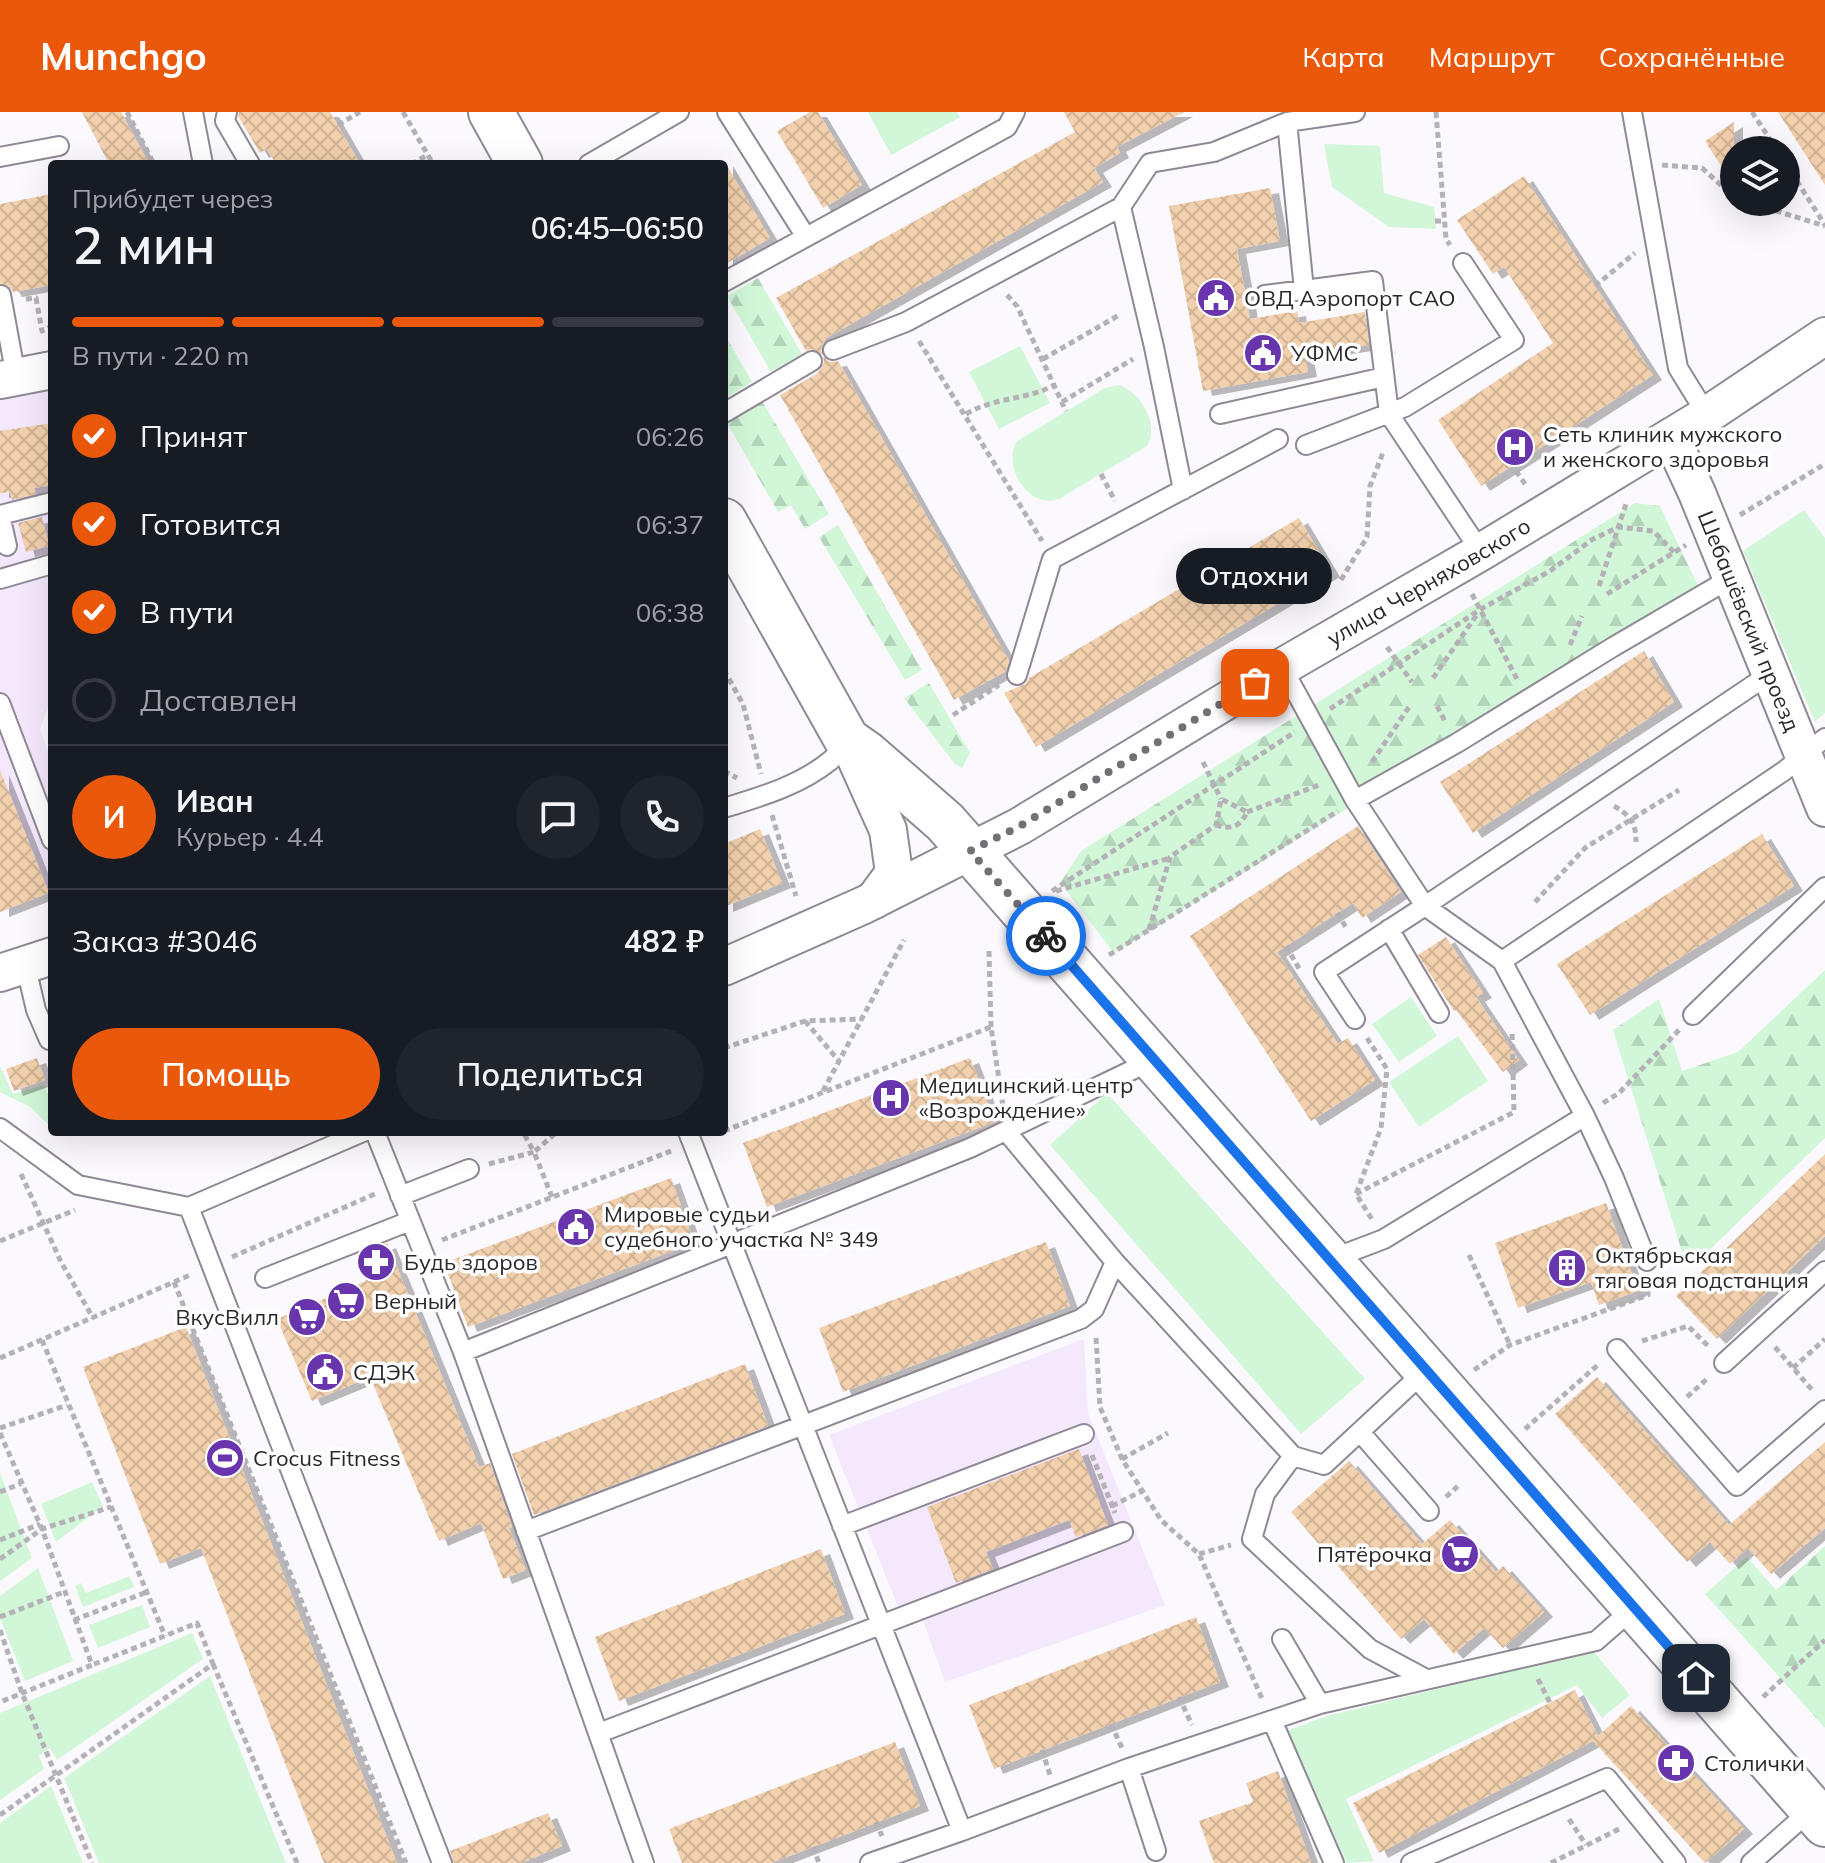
<!DOCTYPE html>
<html lang="ru">
<head>
<meta charset="utf-8">
<style>
  :root { --surface:#171b24; --page:#20242c; --text:#f1f3f6; --muted:#9ea1a6; --line:#363941; --accent:#ea580c }
  body { margin:0; font-family:Mulish,sans-serif; background:var(--page); color:var(--text); height:100vh; display:flex; flex-direction:column; font-size:30px; white-space:nowrap }
  * { box-sizing:border-box; margin:0 }
  p { font-size:26px; color:var(--muted) }
  .icon { flex:none; width:44px; height:44px; fill:none; stroke:currentColor; stroke-width:2; stroke-linecap:round; stroke-linejoin:round }
  .map { position:relative; flex:1; overflow:hidden }
  .side { position:absolute; left:48px; top:48px; width:680px; height:976px; display:flex; flex-direction:column; background:var(--surface); border-radius:8px; box-shadow:0 8px 32px #0002 }
  .side>* { flex:none }
  .buttons { position:absolute; left:1720px; top:24px; display:grid; gap:16px }
  .buttons a { display:grid; place-items:center; width:80px; height:80px; border-radius:50%; background:var(--surface); box-shadow:0 8px 32px #0002; font-size:40px }
  .pin { position:absolute; display:grid; place-items:center; width:68px; height:68px; color:#fff; margin:-34px; border-radius:16px; box-shadow:0 4px 12px #0006 }
  .courier { position:absolute; display:grid; place-items:center; width:80px; height:80px; margin:-40px; border:6px solid #1a73e8; border-radius:50%; background:#fff; color:#222; box-shadow:0 2px 10px #0007 }
  .bubble { position:absolute; height:56px; border-radius:28px; background:var(--surface); box-shadow:0 8px 32px #0002; font-size:26px; font-weight:600; line-height:56px; text-align:center }
  .summary em { font-style:normal; font-weight:600 }
  .summary div { display:flex; flex-direction:column-reverse }
  .summary { display:flex; align-items:center; justify-content:space-between; height:136px; padding:0 24px }
  h1 { font-size:52px; font-weight:600; line-height:60px }
  .bar { display:grid; grid-template-columns:repeat(4,1fr); gap:12px 8px; align-content:center; height:96px; padding:0 24px }
  .bar i { height:10px; border-radius:6px; background:var(--line) }
  .bar .active { background:var(--accent) }
  .bar p { grid-column:span 4 }
  .line { display:flex; align-items:center; gap:20px; padding:0 24px; border-top:2px solid var(--line) }
  .line div { flex:1 }
  .round { display:grid; place-items:center; flex:none; width:84px; height:84px; border-radius:42px; background:var(--page) }
  ol { padding:0 24px; list-style:none }
  li { display:flex; align-items:center; gap:24px; height:88px }
  li p { margin-inline-start:auto }
  li .icon { padding:8px; border-radius:50%; background:var(--accent); color:#fff; stroke-width:4 }
  li:last-child { color:var(--muted) }
  li i { width:44px; height:44px; border:4px solid var(--line); border-radius:50% }
  .button { display:flex; gap:16px; margin-top:auto; padding:16px 24px }
  .button a { flex:1; height:92px; border-radius:48px; background:var(--accent); color:#fff; font-size:32px; font-weight:600; line-height:92px; text-align:center }
  .button a+a { background:var(--page); color:var(--text) }
  header { display:flex; align-items:center; gap:48px; box-sizing:border-box; height:112px; padding:0 40px; background:var(--accent); color:#fff }
  header strong { font-size:38px }
  nav { display:flex; gap:44px; margin-inline-start:auto; font-size:28px }
  .map>svg:first-child { display:block }
  .built { fill:#f4e8fc }
  .green { fill:#d1f7d8 }
  .forest { fill:url(#forest-firs) }
  .building { fill:url(#building-cross-hatch); filter:url(#shadow) }
  .lines { fill:none; stroke-linecap:round; stroke-linejoin:round }
  .service-casing { stroke:#908995; stroke-width:22 }
  .minor-casing { stroke:#908995; stroke-width:40 }
  .tertiary-casing { stroke:#908995; stroke-width:48 }
  .path { stroke:#b4b2b6; stroke-width:5; stroke-dasharray:6 4; stroke-linecap:butt }
  .service { stroke:#fff; stroke-width:18 }
  .minor { stroke:#fff; stroke-width:36 }
  .tertiary { stroke:#fff; stroke-width:44 }
  .done { stroke:#737075; stroke-width:8; stroke-dasharray:0 14.4 }
  .route { stroke:#1a73e8; stroke-width:10 }
  .labels { text-anchor:middle; stroke-width:7; stroke-linejoin:round; paint-order:stroke }
  .poi-label { font-size:22px; fill:#29272b; stroke:#fff; text-anchor:start }
  .street-label { font-size:22px; fill:#29272b; stroke:#fff }
</style>
</head>
<body>
<header>
<strong>Munchgo</strong>
<nav><a>Карта</a><a>Маршрут</a><a>Сохранённые</a></nav>
</header>
<div class="map">
<svg width="1825" height="1751" viewBox="0 0 1825 1751">
  <defs>
    <pattern id="forest-firs" width="22" height="20" patternUnits="userSpaceOnUse" patternTransform="scale(2)"><rect width="22" height="20" fill="#d1f7d8"/><path d="M5 1l3.5 6h-7zM16 11l3.5 6h-7z" fill="#b3d4ba"/></pattern>
    <pattern id="building-cross-hatch" width="8" height="8" patternUnits="userSpaceOnUse" patternTransform="scale(2)"><rect width="8" height="8" fill="#f2d0ad"/><path d="M0 0l8 8M0 8l8-8" fill="none" stroke="#d0b395"/></pattern>
    <filter id="shadow"><feDropShadow dx="9" dy="5" stdDeviation="0" flood-color="#0004"/></filter>
  </defs>
  <rect width="100%" height="100%" fill="#fcf9fe"/>
  <path class="built" d="M52,275V585L40,617L52,651V780L0,801V286Z
    M1084,1227L1088,1301L1165,1493L945,1570L916,1489L899,1497L829,1323Z"/>
  <path class="green" d="M868,0H957L960,5L891,43Z
    M1324,32L1380,34L1384,81L1434,95L1436,117L1389,115L1332,75Z
    M1020,234L1050,291L999,317L969,260Z
    M1119,273C1141,280 1160,313 1147,334L1059,387C1029,398 1001,354 1017,329L1105,276Z
    M1804,398L1825,426V601L1815,610L1743,439Z
    M1411,885L1437,924L1399,950L1372,912Z
    M1458,924L1488,969L1419,1015L1389,970Z
    M0,954L13,982L44,973L52,990V1016L30,995L0,980Z
    M1107,981L1365,1267L1301,1322L1050,1033Z
    M0,1361L32,1446L0,1469Z
    M92,1370L103,1394L56,1430L41,1392Z
    M38,1456L73,1549L25,1569L0,1506V1484Z
    M130,1464L134,1475L83,1495L75,1474L81,1471L86,1481Z
    M142,1493L150,1515L98,1536L89,1513Z
    M192,1521L203,1547L57,1648L50,1636L39,1644L44,1657L0,1688V1601Z
    M1593,1539L1630,1583L1602,1606L1577,1573L1346,1687L1374,1749L1347,1751L1287,1619L1327,1604Z
    M210,1564L286,1751H99L64,1666Z
    M51,1674L83,1751H0V1711Z"/>
  <path class="forest" d="M758,166L802,242L771,260L727,184Z
    M724,221L752,270L724,287Z
    M761,287L829,402L805,417L791,393L778,400L726,309Z
    M1635,391L1660,394L1700,478L1114,841L1060,771L1081,739Z
    M838,413L922,558L905,568L819,425Z
    M929,571L970,641L962,656L955,652L904,586Z
    M1825,858V1026L1693,1154L1682,1140L1613,918L1659,887L1682,959L1738,940Z
    M1825,1434V1616L1705,1482L1747,1445L1776,1478Z"/>
  <path class="building" d="M82,0H121L149,52H109Z
    M239,0H330L360,52H276L267,37L260,41L238,4Z
    M810,0H818L862,73L823,96L777,19Z
    M1064,0H1184L1117,35L1120,41L1094,56L1103,70L826,226L821,235L822,243L813,237L806,239L776,186L1075,20Z
    M1778,0H1825V73Z
    M1734,10V74L1705,29Z
    M724,49L770,126L724,153Z
    M1524,64L1653,263L1481,374L1438,308L1553,231L1504,155L1493,162L1457,108Z
    M1270,76L1280,129L1237,137L1250,207L1297,199L1299,211L1365,200L1369,233L1305,243L1308,260L1203,279L1169,94Z
    M52,82V173L13,180L10,175L0,171V92Z
    M823,244L830,250L838,249L1009,549L1006,559L954,588L780,283L818,261L824,250Z
    M52,311V373L34,376L36,382L12,388L10,380L0,381V319Z
    M42,405L49,434L26,440L18,411Z
    M1299,406L1331,460L1036,635L1004,581L1025,572L1029,566Z
    M1644,539L1674,590L1473,721L1440,670Z
    M0,658L49,781L0,800Z
    M1358,714L1401,780L1362,806L1353,791L1277,840L1338,932L1348,926L1375,968L1311,1009L1190,824Z
    M760,717L782,771L724,795V732Z
    M1762,722L1794,774L1590,903L1557,852Z
    M1446,825L1483,881L1476,885L1519,948L1503,960L1456,898L1454,899L1418,843Z
    M37,946L45,968L14,979L6,957Z
    M970,946L995,1010L767,1095L743,1031Z
    M1825,1042V1124L1717,1227L1676,1184Z
    M671,1066L694,1131L468,1215L444,1151Z
    M1606,1091L1638,1179L1599,1193L1591,1170L1518,1196L1495,1131Z
    M1046,1130L1070,1194L843,1280L819,1216Z
    M387,1131L479,1355L490,1351L512,1415L509,1416L526,1458L503,1467L481,1411L439,1429L370,1265L312,1289L277,1207L366,1169L357,1143Z
    M186,1215L343,1614L397,1751H324L201,1436L160,1452L83,1255Z
    M745,1252L768,1314L534,1403L512,1342Z
    M1597,1265L1729,1413L1825,1330V1416L1771,1462L1748,1436L1730,1452L1710,1430L1687,1450L1555,1302Z
    M1079,1337L1108,1413L1076,1425L1069,1408L986,1440L993,1457L956,1471L927,1395Z
    M1349,1349L1422,1432L1450,1408L1496,1460L1503,1454L1544,1500L1503,1536L1484,1516L1454,1542L1424,1507L1401,1527L1291,1400Z
    M821,1437L845,1502L619,1589L595,1525Z
    M1196,1505L1220,1570L994,1657L969,1593Z
    M1575,1578L1598,1624L1631,1594L1744,1717L1705,1751L1593,1629L1379,1741L1353,1691Z
    M895,1630L920,1694L771,1751H682L669,1717Z
    M1278,1659L1311,1751H1214L1199,1709L1253,1690L1246,1671Z
    M548,1701L562,1734L521,1751H454L450,1739Z"/>
  <g class="lines">
    <defs>
      <path id="service" d="M193,0L203,52
        M227,0L225,9L250,52
        M727,0L806,125
        M1632,0L1678,256L1707,303
        M1287,10L1304,178
        M0,45L59,34
        M589,52L679,0
        M1121,95L1154,235L1183,378
        M724,170L1007,15L1015,0
        M1,183L16,265
        M1265,183L1373,169L1389,302L1481,440
        M833,238L906,210L1121,95L1150,51L1214,40L1287,10L1355,0
        M724,301L812,249
        M1220,302L1384,265
        M1306,333L1405,295L1514,228L1463,151
        M7,434L0,403L52,390
        M0,467L52,452
        M1282,555L1355,688L1425,794L1771,561
        M1017,563L1052,447L1278,327
        M0,591L52,728
        M1355,688L1457,631L1613,535L1731,466
        M724,696C760,685 801,673 831,648C837,643 842,634 847,628
        M1389,817L1439,901
        M1502,849L1784,659L1825,626
        M25,851L36,898L49,928
        M1693,903L1825,775
        M1355,907L1324,860L1425,794L1502,849L1585,1004L1614,1066L1647,1149
        M0,1016L78,1073L189,1095L363,1020
        M1006,1019L1115,1150L1293,1344
        M375,1020L463,1240L644,1751
        M688,1020L962,1719
        M400,1084L469,1057
        M189,1095L442,1751
        M1329,1148L1384,1127L1585,1004
        M265,1166L410,1109
        M1617,1237L1737,1374L1825,1298
        M463,1240L970,1036L1153,948
        M1724,1251L1825,1159
        M1426,1258L1324,1353L1293,1344L1265,1382L1252,1427L1370,1537L1426,1567
        M1360,1320L1429,1399
        M842,1414L1084,1322
        M526,1419L1081,1207L1094,1197L1115,1150
        M1282,1527L1320,1592
        M1272,1608L1334,1751
        M599,1621L1123,1420
        M1129,1656L1156,1739
        M870,1751L962,1719L1129,1656L1320,1592L1596,1529L1635,1495
        M1411,1751L1607,1666L1676,1751
        M1751,1751L1812,1697"/>
      <g id="minor">
        <path d="M0,268L52,258"/>
        <path id="s1" d="M1671,325L1697,381L1825,696"/>
        <path d="M848,629L888,718L894,761L874,788"/>
        <path id="s2" d="M724,855L864,793L1020,714L1282,555L1481,440L1707,303L1825,224"/>
        <path d="M0,861L52,844"/>
      </g>
      <path id="tertiary" d="M491,0L520,52
        M724,409L847,628L867,642L945,710L1825,1712"/>
    </defs>
    <use href="#service" class="service-casing"/>
    <use href="#minor" class="minor-casing"/>
    <use href="#tertiary" class="tertiary-casing"/>
    <path class="path" d="M127,0L154,52
      M403,0L433,52
      M1436,0L1446,127L1450,133
      M1752,0L1777,38
      M338,13L360,0
      M411,52L428,43
      M1786,52L1825,113
      M1662,53L1702,56L1734,85
      M1747,90L1825,114
      M1435,109H1445
      M1595,174L1635,141
      M1007,183L1017,194L1066,299
      M26,187L36,186L42,219L52,214
      M919,229L1042,429
      M1043,247L1121,202
      M1062,290L1133,247
      M966,302C997,284 1025,289 1054,273
      M1516,359L1527,375
      M1101,362L1115,389
      M1740,403L1825,352
      M1341,468L1367,425L1370,374L1384,338
      M1599,474L1626,392
      M1472,482L1518,569
      M1607,482L1686,433
      M1570,533L1582,504
      M1387,535L1412,570
      M724,558L743,592L761,662
      M1433,566L1478,501
      M1437,594L1446,611
      M1330,597L1481,497L1550,459L1593,427L1619,415L1653,419L1674,440
      M953,603L999,573
      M1203,650L1221,687
      M1372,650L1411,592
      M724,659L737,666
      M1614,694C1631,704 1636,711 1636,730
      M1247,700L1322,672
      M772,703L796,784
      M1052,779L1295,620
      M1056,779L1170,746
      M1535,790L1585,736L1679,678
      M1337,801L1347,817
      M1149,818L1170,745L1216,713L1221,687L1247,700C1240,715 1231,718 1216,713
      M1286,834L1300,858
      M989,839L991,915
      M1109,843L1338,699
      M805,909L839,949
      M1367,926L1387,957L1381,1016L1356,1082L1373,1109
      M724,936L805,909L861,907
      M823,979L904,828
      M1603,991L1619,981L1679,918
      M724,1019L991,915L1003,994
      M489,1052L534,1040L523,1020
      M21,1062L61,1150L93,1206
      M1356,1082L1514,1000L1512,919
      M552,1085L534,1040L557,1020
      M442,1128L671,1039
      M0,1129L75,1098
      M1469,1143L1510,1233
      M232,1145L377,1081
      M174,1170L406,1751
      M1096,1226L1100,1295L1122,1347L1161,1408L1199,1442L1263,1589
      M42,1228L165,1524
      M1642,1229L1688,1214L1709,1235
      M1775,1235L1813,1279
      M0,1246L190,1163
      M1793,1256L1825,1227
      M1474,1258L1510,1233L1648,1183V1171
      M1687,1285L1709,1265
      M0,1316L67,1293
      M1525,1317L1599,1252
      M0,1321L42,1417L92,1553L0,1590
      M1092,1343L1115,1401
      M1122,1347L1168,1321
      M0,1380L22,1371
      M1446,1385L1459,1373
      M1112,1394L1142,1379
      M0,1428L40,1412
      M1199,1442L1231,1433
      M0,1447L42,1417L111,1395
      M0,1505L64,1480
      M74,1508L147,1480
      M0,1518L22,1581L92,1751
      M213,1552L297,1751
      M1538,1567L1550,1591
      M1179,1585L1192,1613
      M1763,1585L1825,1528
      M1111,1612L1122,1636
      M1042,1638L1050,1663
      M0,1703L213,1552L197,1511L92,1553
      M1569,1707L1586,1733
      M876,1710L882,1724
      M813,1735L819,1751
      M1551,1751L1621,1716"/>
    <use href="#service" class="service"/>
    <use href="#minor" class="minor"/>
    <use href="#tertiary" class="tertiary"/>
  </g>
  <g class="lines">
    <path class="done" d="M1046,824L970,739L1020,714L1255,571"/>
    <path class="route" d="M1046,824L1696,1566"/>
  </g>
  <defs>
    <symbol id="civic-disc" viewBox="-11 -11 22 22"><circle r="9.5" fill="#6835ad" stroke="#fff"/><path d="M-.6-6.5H3V-4.5H.6V-3L4-1V1h2V6H-6V1h2V-1L-.6-3ZM-1.2 2.5V6h2.4V2.5Z" fill="#fff"/></symbol>
    <symbol id="hospital-disc" viewBox="-11 -11 22 22"><circle r="9.5" fill="#6835ad" stroke="#fff"/><path d="M-5-5h3v3.5h4V-5h3V5h-3V1.5h-4V5h-3Z" fill="#fff"/></symbol>
    <symbol id="pharmacy-disc" viewBox="-11 -11 22 22"><circle r="9.5" fill="#6835ad" stroke="#fff"/><path d="M-2-6h4v4h4v4h-4v4h-4v-4h-4v-4h4Z" fill="#fff"/></symbol>
    <symbol id="building-disc" viewBox="-11 -11 22 22"><circle r="9.5" fill="#6835ad" stroke="#fff"/><path d="M-4-6H4V6H1V3H-1V6H-4ZM-2.5-4.3h1.7v1.8h-1.7ZM.8-4.3h1.7v1.8H.8ZM-2.5-1h1.7V.8h-1.7ZM.8-1h1.7V.8H.8Z" fill="#fff"/></symbol>
    <symbol id="supermarket-disc" viewBox="-11 -11 22 22"><circle r="9.5" fill="#6835ad" stroke="#fff"/><path d="M-6-5.5h2.5l.6 2H6L4.5 2H-2.5L-4.4-4H-6ZM-1.5 3.2a1.3 1.3 0 1 0 .1 0ZM3 3.2a1.3 1.3 0 1 0 .1 0Z" fill="#fff"/></symbol>
    <symbol id="stadium-disc" viewBox="-11 -11 22 22"><circle r="9.5" fill="#6835ad" stroke="#fff"/><path d="M0-5a6.5 5 0 1 0 0 10a6.5 5 0 1 0 0-10ZM-3.5-1.8h7v3.6h-7Z" fill="#fff"/></symbol>
  </defs>
  <g fill-rule="evenodd">
    <use href="#civic-disc" x="1194" y="164" width="44" height="44"/>
    <use href="#civic-disc" x="1241" y="219" width="44" height="44"/>
    <use href="#hospital-disc" x="1493" y="313" width="44" height="44"/>
    <use href="#hospital-disc" x="869" y="964" width="44" height="44"/>
    <use href="#civic-disc" x="554" y="1093" width="44" height="44"/>
    <use href="#pharmacy-disc" x="354" y="1128" width="44" height="44"/>
    <use href="#building-disc" x="1545" y="1134" width="44" height="44"/>
    <use href="#supermarket-disc" x="324" y="1167" width="44" height="44"/>
    <use href="#supermarket-disc" x="285" y="1183" width="44" height="44"/>
    <use href="#civic-disc" x="303" y="1238" width="44" height="44"/>
    <use href="#stadium-disc" x="203" y="1324" width="44" height="44"/>
    <use href="#supermarket-disc" x="1438" y="1420" width="44" height="44"/>
    <use href="#pharmacy-disc" x="1654" y="1629" width="44" height="44"/>
  </g>
  <g class="labels">
    <g class="poi-label">
      <text x="1244" y="194">ОВД Аэропорт САО</text>
      <text x="1291" y="249">УФМС</text>
      <text x="1543" y="330">Сеть клиник мужского<tspan x="1543" dy="25">и женского здоровья</tspan></text>
      <text x="919" y="981">Медицинский центр<tspan x="919" dy="25">«Возрождение»</tspan></text>
      <text x="604" y="1110">Мировые судьи<tspan x="604" dy="25">судебного участка № 349</tspan></text>
      <text x="1595" y="1151">Октябрьская<tspan x="1595" dy="25">тяговая подстанция</tspan></text>
      <text x="404" y="1158">Будь здоров</text>
      <text x="374" y="1197">Верный</text>
      <text x="279" y="1213" text-anchor="end">ВкусВилл</text>
      <text x="353" y="1268">СДЭК</text>
      <text x="253" y="1354">Crocus Fitness</text>
      <text x="1432" y="1450" text-anchor="end">Пятёрочка</text>
      <text x="1704" y="1659">Столички</text>
    </g>
    <g class="street-label">
      <text dy="8" stroke="none"><textPath href="#s2" startOffset="804">улица Черняховского</textPath></text>
      <text dy="8" stroke="none"><textPath href="#s1" startOffset="200">Шебашёвский проезд</textPath></text>
    </g>
  </g>
</svg>
<div class="buttons">
<a><svg class="icon" aria-label="layers" viewBox="0 0 24 24"><path d="M12 4l9 5-9 5-9-5zM3 14l9 5 9-5"/></svg></a>
</div>
<div class="pin" style="left:1255px;top:571px;background:#ea580c"><svg class="icon" aria-label="bag" viewBox="0 0 24 24"><path d="M5 8h14l-1 12H6zM9 8a3 3 0 0 1 6 0"/></svg></div>
<div class="pin" style="left:1696px;top:1566px;background:#1f2937"><svg class="icon" aria-label="home" viewBox="0 0 24 24"><path d="M3 11l9-7 9 7M6 9v11h12V9"/></svg></div>
<div class="courier" style="left:1046px;top:824px"><svg class="icon" aria-label="bike" viewBox="0 0 24 24"><circle cx="6" cy="16" r="4"/><circle cx="18" cy="16" r="4"/><path d="M6 16l4-8h5l3 8M10 8l3 8H6M13 5h3"/></svg></div>
<div class="bubble" style="left:1176px;top:436px;width:156px">Отдохни</div>
<section class="side">
<div class="summary"><div><h1>2 мин</h1><p>Прибудет через</p></div><em>06:45–06:50</em></div>
<div class="bar"><i class="active"></i><i class="active"></i><i class="active"></i><i></i><p>В пути · 220 m</p></div>
<ol>
<li><svg class="icon" aria-label="check" viewBox="0 0 24 24"><path d="M5 12l5 5 9-10"/></svg>Принят<p>06:26</p></li>
<li><svg class="icon" aria-label="check" viewBox="0 0 24 24"><path d="M5 12l5 5 9-10"/></svg>Готовится<p>06:37</p></li>
<li><svg class="icon" aria-label="check" viewBox="0 0 24 24"><path d="M5 12l5 5 9-10"/></svg>В пути<p>06:38</p></li>
<li><i></i>Доставлен</li>
</ol>
<div class="line" style="height:144px"><b class="round" style="background:var(--accent);color:#fff">И</b><div><b>Иван</b><p>Курьер · 4.4</p></div><a class="round"><svg class="icon" aria-label="chat" viewBox="0 0 24 24"><path d="M4 5h16v11H9l-5 4z"/></svg></a><a class="round"><svg class="icon" aria-label="phone" viewBox="0 0 24 24"><path d="M5 4h4l2 5-3 2q2 4 5 5l2-3 5 2v4C11 20 4 13 5 4z"/></svg></a></div>
<div class="line" style="height:104px"><div>Заказ #3046</div><b>482 ₽</b></div>
<div class="button"><a>Помощь</a><a>Поделиться</a></div>
</section>
</div>
</body>
</html>
